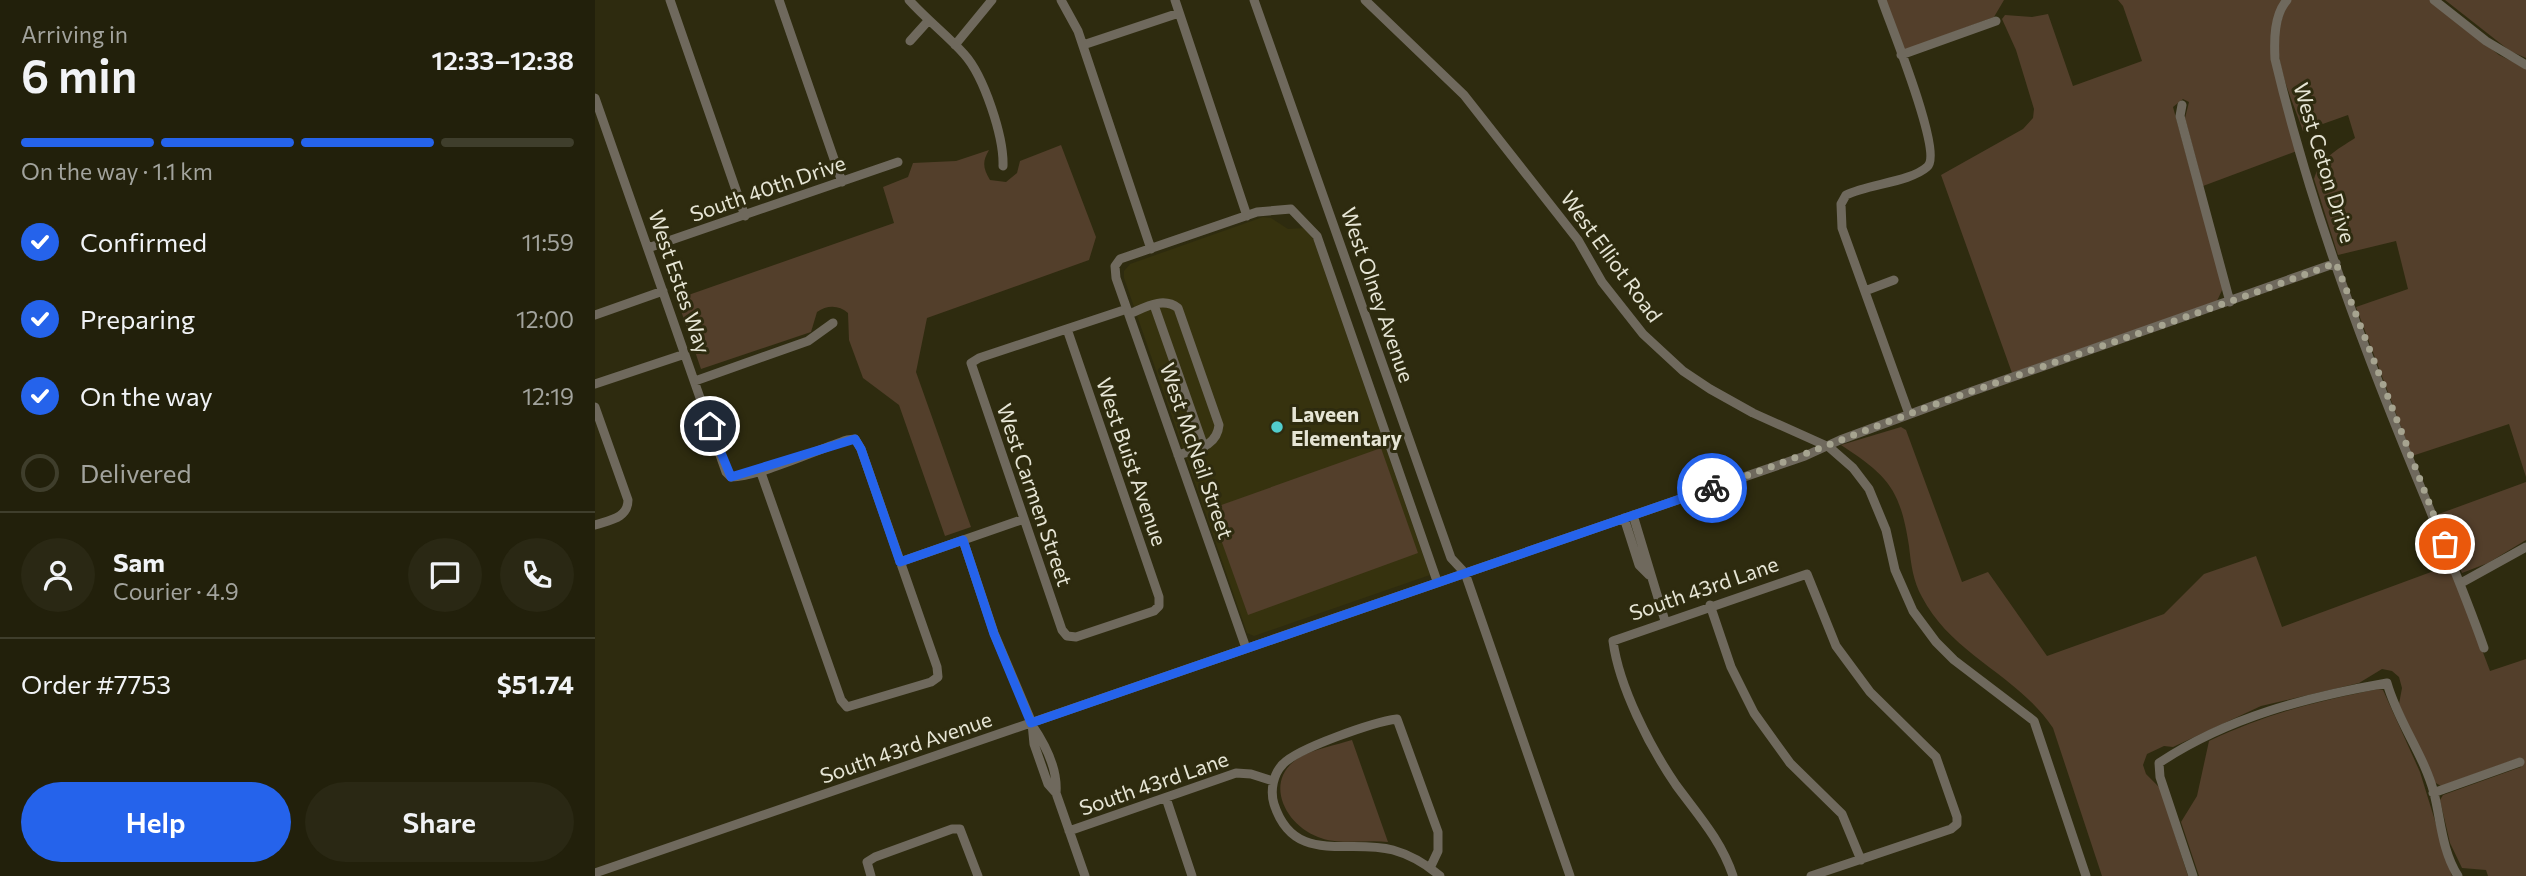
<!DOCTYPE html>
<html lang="en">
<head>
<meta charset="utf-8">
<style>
  :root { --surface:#22200b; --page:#2a2814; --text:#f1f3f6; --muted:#a2a39d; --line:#3f3e2c; --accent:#2563eb }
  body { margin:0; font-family:Commissioner,sans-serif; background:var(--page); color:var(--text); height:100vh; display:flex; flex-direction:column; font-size:26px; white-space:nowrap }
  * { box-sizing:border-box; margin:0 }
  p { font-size:23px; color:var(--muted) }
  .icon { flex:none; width:38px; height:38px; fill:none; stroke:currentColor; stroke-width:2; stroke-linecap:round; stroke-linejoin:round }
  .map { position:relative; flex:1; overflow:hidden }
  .details { display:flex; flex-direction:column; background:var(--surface); width:595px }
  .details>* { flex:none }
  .pin { position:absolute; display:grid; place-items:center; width:60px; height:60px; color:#fff; margin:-30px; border:4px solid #fff; border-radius:50%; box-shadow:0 2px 7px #0007 }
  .courier { position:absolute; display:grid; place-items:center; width:70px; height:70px; margin:-35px; border:5px solid #2563eb; border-radius:50%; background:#fff; color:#222; box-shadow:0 2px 9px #0007 }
  .headline em { font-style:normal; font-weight:600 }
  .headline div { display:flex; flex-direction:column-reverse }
  .headline { display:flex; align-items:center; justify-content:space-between; height:119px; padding:0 21px }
  h1 { font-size:46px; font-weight:600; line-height:52px }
  .bar { display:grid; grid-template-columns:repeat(4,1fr); gap:10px 7px; align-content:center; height:84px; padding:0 21px }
  .bar i { height:9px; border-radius:5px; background:var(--line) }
  .bar .active { background:var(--accent) }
  .bar p { grid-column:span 4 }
  .line { display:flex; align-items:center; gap:18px; padding:0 21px; border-top:2px solid var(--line) }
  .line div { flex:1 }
  .round { display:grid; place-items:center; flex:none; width:74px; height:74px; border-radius:37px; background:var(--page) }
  ol { padding:0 21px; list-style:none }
  li { display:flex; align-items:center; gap:21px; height:77px }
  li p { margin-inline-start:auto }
  li .icon { padding:7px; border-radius:50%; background:var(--accent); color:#fff; stroke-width:4 }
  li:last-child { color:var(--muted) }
  li i { width:38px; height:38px; border:4px solid var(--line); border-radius:50% }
  .button { display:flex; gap:14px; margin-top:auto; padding:14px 21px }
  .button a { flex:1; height:80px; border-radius:42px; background:var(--accent); color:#fff; font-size:28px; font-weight:600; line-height:80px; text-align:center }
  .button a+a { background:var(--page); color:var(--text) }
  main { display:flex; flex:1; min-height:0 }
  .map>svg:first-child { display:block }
  .built { fill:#36320e }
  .green { fill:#533f2b }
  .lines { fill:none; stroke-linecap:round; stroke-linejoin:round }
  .minor { stroke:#6f695d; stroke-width:9 }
  .done { stroke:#a6a490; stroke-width:7; stroke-dasharray:0 12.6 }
  .route { stroke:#2563eb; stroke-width:9 }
  .poi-dot { fill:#52cdcd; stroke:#2e2b0f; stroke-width:2.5 }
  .labels { text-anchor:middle; stroke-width:6; stroke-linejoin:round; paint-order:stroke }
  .street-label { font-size:21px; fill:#e6e5d5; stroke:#2e2b0f }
  .poi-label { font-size:21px; font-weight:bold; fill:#e6e5d5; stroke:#2e2b0f; text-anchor:start }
</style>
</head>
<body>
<main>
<section class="details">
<div class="headline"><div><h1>6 min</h1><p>Arriving in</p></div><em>12:33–12:38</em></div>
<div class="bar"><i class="active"></i><i class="active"></i><i class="active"></i><i></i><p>On the way · 1.1 km</p></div>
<ol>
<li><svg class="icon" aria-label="check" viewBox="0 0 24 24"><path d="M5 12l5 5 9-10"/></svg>Confirmed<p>11:59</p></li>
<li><svg class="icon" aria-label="check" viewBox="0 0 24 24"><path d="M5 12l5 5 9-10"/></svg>Preparing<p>12:00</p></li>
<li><svg class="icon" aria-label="check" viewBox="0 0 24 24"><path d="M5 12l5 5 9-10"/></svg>On the way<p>12:19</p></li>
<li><i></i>Delivered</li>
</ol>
<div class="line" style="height:126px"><a class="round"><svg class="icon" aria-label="person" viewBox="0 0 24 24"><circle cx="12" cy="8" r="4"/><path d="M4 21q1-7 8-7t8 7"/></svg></a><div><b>Sam</b><p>Courier · 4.9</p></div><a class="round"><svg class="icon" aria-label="chat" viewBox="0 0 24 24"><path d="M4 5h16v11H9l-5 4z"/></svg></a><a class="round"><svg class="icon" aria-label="phone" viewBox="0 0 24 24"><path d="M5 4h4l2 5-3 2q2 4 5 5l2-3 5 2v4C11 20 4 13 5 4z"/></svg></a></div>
<div class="line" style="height:91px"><div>Order #7753</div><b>$51.74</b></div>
<div class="button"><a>Help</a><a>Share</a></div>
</section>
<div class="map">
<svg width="1931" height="876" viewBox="0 0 1931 876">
  <rect width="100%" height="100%" fill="#2e2b0f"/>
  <path class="built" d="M668,217L676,218L693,229L710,228L717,235L835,575L659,636L652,633L529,278V271L535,264Z"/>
  <path class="green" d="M1290,0H1409L1399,17L1307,51Z
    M1523,0H1687L1676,38L1702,151L1608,186L1590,118L1594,102L1588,99L1578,107L1628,288L1622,301L1417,373L1346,175L1428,129L1438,118L1439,109L1421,50L1407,19L1410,15L1437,17L1453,14L1478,86L1547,61L1528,6Z
    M1695,0H1836L1904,55L1931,68V477L1914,424L1817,456L1761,307L1813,289L1801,241L1743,255L1719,179C1725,158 1742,150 1760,138L1753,115L1708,131C1692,84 1669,47 1695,0Z
    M1850,0H1931V58L1915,51Z
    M466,145L501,237L494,260L332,318L321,372L376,527L350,536L304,405L268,378L254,340L253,313C244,305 232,305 222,312L216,332L106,369L82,299L299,223L288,187L313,177L318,163L361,161L394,150C387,162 388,168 395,180L411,182L422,173L425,161Z
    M1306,427L1311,430L1367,582L1393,572L1452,656L1569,614L1609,574L1661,556L1687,627L1855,565L1895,671L1931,659V876H1893L1891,870L1867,868L1855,843L1845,800L1848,795L1926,767L1924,758L1846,786L1839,782L1804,704L1807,688L1804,677L1797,671L1787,669L1764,683L1666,706L1578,747L1569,746L1552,754L1548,765L1551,774L1565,788L1593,876H1507L1458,728C1423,675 1357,655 1327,597C1318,581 1316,564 1314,546C1305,488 1293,476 1246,445Z
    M786,448L823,553L653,615L615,509Z
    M1931,482V540L1893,563L1867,573L1841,515Z
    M1784,689L1788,690L1825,772L1857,876H1604L1586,822L1602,796L1614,741C1675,713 1718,702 1784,689Z
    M757,740L793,842C770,839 745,846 723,837C690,825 667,780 705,757C719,749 741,745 757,740Z"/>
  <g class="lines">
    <path class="minor" d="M75,0L150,216
      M184,0L247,182
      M314,0C331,19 352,35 369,54C389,76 409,137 408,166
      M466,0L483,31L556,249
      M580,0L652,216
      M659,0L856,558L870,573L975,876
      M770,0L869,95L983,240L1007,282L1048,334L1088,371L1115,389L1158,413L1234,447L1258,468L1274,489L1291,530L1300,570L1318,611L1341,642L1359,660L1439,721L1491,876
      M1287,0C1295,24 1349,154 1332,167C1315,182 1274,184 1251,195L1246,204L1247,228L1314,414
      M1692,0C1679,15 1679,40 1680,59C1716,211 1773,361 1833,505C1852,552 1872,599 1889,648
      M1839,0L1891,41L1931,65
      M315,41L333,21
      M360,45L397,0
      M488,45L584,13
      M1306,55L1401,21
      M0,98L131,472L136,477C166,476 221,450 252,440L260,439L266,449L342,667L343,677L336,682L252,707L246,700L165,470
      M1587,105L1585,116L1635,302
      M53,248L303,162
      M1270,291L1299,280
      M559,305L609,447
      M534,314C549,308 568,296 583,308L624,425C622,447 601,449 583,455
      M0,315L68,291
      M472,329L564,597V606L559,611L481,637L472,636L467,630L376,363L384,358L532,309
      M100,381L213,341L238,323
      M0,384L90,354
      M0,407L33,500C33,518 15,520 0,525
      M1038,515L1070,621
      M1029,518L1044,565L1054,575
      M368,540L399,633L437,723L439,744L453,784L461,793
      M305,562L429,519
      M1866,583L1931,547
      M1115,605L1136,667L1159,713L1195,763L1247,814L1266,860
      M651,648L521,278L520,266L525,259L662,212L696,209L722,236L842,581
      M437,725C450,744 463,769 461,793L490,876
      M1838,793L1925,762
      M571,798L597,876
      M474,831L641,773L656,774L678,781
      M835,868L843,851V832L802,719C779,722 703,748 688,764C678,774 675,791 679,804C699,866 753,838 798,850C816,855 831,864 845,876
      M0,873L1210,456L1245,440L1375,392L1741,263
      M276,876L272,862L280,857L357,829H365L383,876
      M1138,876C1126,840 1103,815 1081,785C1055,747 1024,687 1018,641L1212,574L1241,646L1275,692L1341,757L1362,817V824L1356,829L1216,876
      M1598,876L1565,777L1564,763C1633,717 1712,697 1792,683C1803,722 1829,755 1839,793C1846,821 1847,851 1863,876"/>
  </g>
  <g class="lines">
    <path class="done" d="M1117,488C1204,458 1288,422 1375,392C1497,349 1620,308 1741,263L1850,544"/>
    <path class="route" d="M115,426L136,477L260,439L266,449L305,562L368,540L399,634L436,723L1117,488"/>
  </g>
  <circle class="poi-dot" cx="682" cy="427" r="7"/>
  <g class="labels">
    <g class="street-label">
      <text transform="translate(1729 163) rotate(73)" y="7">West Ceton Drive</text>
      <text transform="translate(173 189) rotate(-19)" y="7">South 40th Drive</text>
      <text transform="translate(1016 257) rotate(54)" y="7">West Elliot Road</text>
      <text transform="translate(84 282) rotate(71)" y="7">West Estes Way</text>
      <text transform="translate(782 295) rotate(71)" y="7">West Olney Avenue</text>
      <text transform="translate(601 451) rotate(71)" y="7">West McNeil Street</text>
      <text transform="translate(536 462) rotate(71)" y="7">West Buist Avenue</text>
      <text transform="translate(439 495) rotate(71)" y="7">West Carmen Street</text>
      <text transform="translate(1109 589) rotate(-19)" y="7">South 43rd Lane</text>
      <text transform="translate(311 748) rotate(-19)" y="7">South 43rd Avenue</text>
      <text transform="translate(559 784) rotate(-19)" y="7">South 43rd Lane</text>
    </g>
    <g class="poi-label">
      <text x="696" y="422">Laveen<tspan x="696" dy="24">Elementary</tspan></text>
    </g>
  </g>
</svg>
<div class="pin" style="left:1850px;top:544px;background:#ea580c"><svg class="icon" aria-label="bag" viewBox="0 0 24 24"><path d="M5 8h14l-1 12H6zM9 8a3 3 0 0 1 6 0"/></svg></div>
<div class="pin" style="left:115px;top:426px;background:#1f2937"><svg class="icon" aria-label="home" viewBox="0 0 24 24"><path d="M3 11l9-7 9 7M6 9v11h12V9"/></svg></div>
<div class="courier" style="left:1117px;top:488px"><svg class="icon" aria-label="bike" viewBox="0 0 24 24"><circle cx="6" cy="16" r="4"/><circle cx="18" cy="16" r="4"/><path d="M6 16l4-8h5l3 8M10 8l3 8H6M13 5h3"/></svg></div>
</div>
</main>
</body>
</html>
